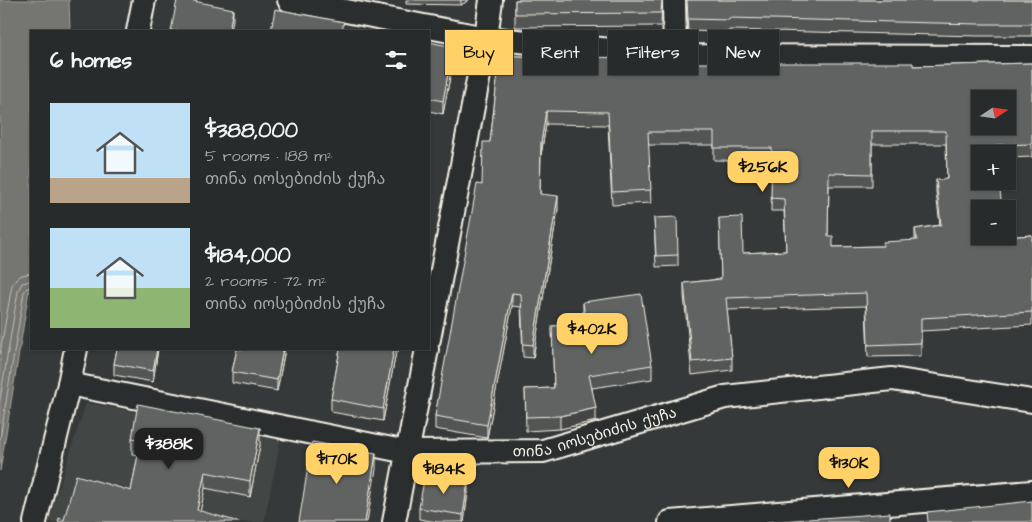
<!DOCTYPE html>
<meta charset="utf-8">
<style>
:root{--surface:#282b2b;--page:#343737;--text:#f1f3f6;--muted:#a5a7a9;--line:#444747;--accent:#ffd166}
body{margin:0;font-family:"Architects Daughter","Noto Sans Georgian",sans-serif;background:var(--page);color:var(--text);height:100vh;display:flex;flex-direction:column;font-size:19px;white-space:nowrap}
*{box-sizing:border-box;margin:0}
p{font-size:16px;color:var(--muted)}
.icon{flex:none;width:28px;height:28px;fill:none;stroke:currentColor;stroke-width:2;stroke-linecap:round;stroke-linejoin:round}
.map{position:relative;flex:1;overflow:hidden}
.details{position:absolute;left:30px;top:30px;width:400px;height:320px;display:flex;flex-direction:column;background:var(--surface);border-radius:0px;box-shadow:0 1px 4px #0004,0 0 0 1px var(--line)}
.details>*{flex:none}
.banner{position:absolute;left:445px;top:30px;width:475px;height:45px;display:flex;gap:10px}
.needle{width:32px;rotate:77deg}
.controls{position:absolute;left:971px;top:90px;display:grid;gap:10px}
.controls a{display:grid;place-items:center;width:45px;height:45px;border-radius:0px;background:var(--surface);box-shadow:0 1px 4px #0004,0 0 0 1px var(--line);font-size:25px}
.price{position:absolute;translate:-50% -42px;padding:0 11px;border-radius:10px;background:var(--accent);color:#111;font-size:16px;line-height:32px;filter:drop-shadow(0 1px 2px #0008)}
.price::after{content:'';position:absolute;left:50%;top:30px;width:15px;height:11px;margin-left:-8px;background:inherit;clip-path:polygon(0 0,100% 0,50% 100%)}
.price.on{background:#222;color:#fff}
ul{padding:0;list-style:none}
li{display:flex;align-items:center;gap:15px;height:125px;padding:0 20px}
li span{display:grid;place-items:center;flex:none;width:140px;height:100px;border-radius:0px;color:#555}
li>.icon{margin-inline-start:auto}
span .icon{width:60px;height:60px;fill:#fffc;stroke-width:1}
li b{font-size:21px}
h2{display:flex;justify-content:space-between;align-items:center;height:60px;padding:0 20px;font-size:21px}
.chip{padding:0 18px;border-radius:0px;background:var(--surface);box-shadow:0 1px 4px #0004,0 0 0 1px var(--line);font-size:18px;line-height:45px}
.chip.on{background:var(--accent);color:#111}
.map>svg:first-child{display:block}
.built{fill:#434645}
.water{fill:#757572;stroke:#a8a7a1}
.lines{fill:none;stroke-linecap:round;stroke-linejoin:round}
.shore{stroke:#c1bfb9;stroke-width:1}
.street-casing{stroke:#f4f1e8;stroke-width:26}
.street{stroke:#2a2d2e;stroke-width:22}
.wall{fill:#535554;stroke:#f4f1e8;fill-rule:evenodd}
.shaded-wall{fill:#444545;stroke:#f4f1e8}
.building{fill:#616362;stroke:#f4f1e8;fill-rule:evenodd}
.labels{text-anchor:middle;stroke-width:4;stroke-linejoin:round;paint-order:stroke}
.street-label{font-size:15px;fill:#f4f1e8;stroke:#2a2d2e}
</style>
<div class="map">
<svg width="1032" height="522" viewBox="0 0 1032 522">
<rect width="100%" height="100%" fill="#363939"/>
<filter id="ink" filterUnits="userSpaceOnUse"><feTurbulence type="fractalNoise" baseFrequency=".02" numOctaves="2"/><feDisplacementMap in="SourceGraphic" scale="10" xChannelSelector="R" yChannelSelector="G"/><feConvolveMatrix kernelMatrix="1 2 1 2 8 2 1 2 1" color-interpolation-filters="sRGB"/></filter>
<g filter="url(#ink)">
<path class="built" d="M86,403l195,35 -17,84h-216z"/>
<path class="water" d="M0,0h69l1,31h-39v247l-31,193z"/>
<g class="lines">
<g class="shore">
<path d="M0,353l12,-68 7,-9 12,-3"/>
<path d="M0,400l18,-109 4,-8 9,-2"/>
<path d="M0,439l24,-147 3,-4 4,-1"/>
</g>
<defs>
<g id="street">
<path d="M289,0l197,38 189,18 357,1"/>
<path d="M674,0l1,56"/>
<path d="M138,31l6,-31"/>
<path d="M429,339l57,-301 5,-38"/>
<path id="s1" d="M69,384l338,68 136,-1 182,-54 167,-18 140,22"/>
<path d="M35,522l34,-138 7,-35"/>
<path d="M394,522l33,-173"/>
<path d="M670,522l362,-30"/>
</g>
</defs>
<use href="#street" class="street-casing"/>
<use href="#street" class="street"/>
</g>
<g class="wall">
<path d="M406,0h63l-8,5 -55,-1z"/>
<path d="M515,0h147l-1,26 -146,1z"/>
<path d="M686,0h346v36h-54l-249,-6v2l-41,-1z"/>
<path d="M429,42l24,19 -10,53 -14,-3z"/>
<path d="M500,55l142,8 271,3 119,-3v94l-24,1v-4h-28l25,83 27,-2v90l-111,6v25l-53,1 -2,-51 -139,4 5,48v12l-40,5 -8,-79v-13l37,-4 -2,-61 24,35 43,-2 -2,-40h-13l1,-50 -58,-1v-15h-66l3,58 -39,2 -4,-80 -62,-1 -5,31 -1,39 18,15 -25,149 -10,-1 -2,-50 -9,-1 -25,132 -52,-9v-13l47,-231 8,-43zM872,144h74l1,35 -11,1v13l4,32 -25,4v11l-32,6 -50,1 -5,-11 1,-50h43z"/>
<path d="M654,218l24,37v11l-22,1z"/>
<path d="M583,302l69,63v14l-60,9 4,33 -36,8 -34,2 -1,-42 29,-1 -2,-62 32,-1 -1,-9z"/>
<path d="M117,349h41l-5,33 -39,-7v-11z"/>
<path d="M237,349h48l-8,42 -45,-8v-11z"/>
<path d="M340,349h59l-1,4 -2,-1 -13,69 -52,-9v-13z"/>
<path d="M132,438l128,7 -10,52 -45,-9 -5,23 -142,11 73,-31 7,-36 -6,-1z"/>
<path d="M468,492l-4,30h-27l-18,-3v-11z"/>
</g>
<g class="shaded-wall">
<path d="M461,0h8l-8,5z"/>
<path d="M233,9v11l-2,11h-2z"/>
<path d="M453,47v14l-10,53v-13z"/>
<path d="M546,111v13l-5,31v-12z"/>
<path d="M558,196v13l-25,149v-13z"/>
<path d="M512,293v13l-25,132v-13z"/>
<path d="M157,349h1l-5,33v-11z"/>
<path d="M283,349h2l-8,42v-11z"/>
<path d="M394,349h2v3l-13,69v-12z"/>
<path d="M596,408v13l-36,8v-13z"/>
<path d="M260,428v17l-10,52v-16z"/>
<path d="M376,453v16l-9,53h-2z"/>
<path d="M205,472v16l-7,34 -1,-12z"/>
<path d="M468,481v11l-4,30h-1v-7z"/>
</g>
<g class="building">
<path d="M177,0h12l44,9 -4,22h-58z"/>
<path d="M515,0h147l-1,13 -146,1z"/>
<path d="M687,0h345v24h-54l-249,-6v2l-41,-1z"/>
<path d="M275,9l69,13 -2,9h-71z"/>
<path d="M429,42l24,5 -10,54 -14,-3z"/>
<path d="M500,55l78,4v-2l64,1v5h271v3l119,-3v81l-36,1 1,9h-17v27h19l3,28h-22v27l25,1 27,-2v77l-111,6v25l-53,2 -2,-52 -140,5 6,60 -40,4 -8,-79 37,-4 -2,-61 23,-1 1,36 43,-2 -2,-52 -13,-1 1,-50h-58v-16h-66l3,58 -39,2 -4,-80 -62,-1 -5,32 -1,51 18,2 -25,149 -10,-1 -2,-50 -9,-1 -25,132 -52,-9 42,-232 5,1 1,-43h7zM980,99h28v27h-28zM872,131h74l1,48 -11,1 5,45 -26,4 2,11 -34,2v4l-50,1v-11h-5l1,-63 43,1z"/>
<path d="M677,217l1,38 -22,1 -2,-38z"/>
<path d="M641,294l11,71 -63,10 7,33 -36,8 -34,1 -1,-28 29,-1 -2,-62 34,-1 -3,-23z"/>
<path d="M117,349h40l-4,22 -39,-7z"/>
<path d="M237,349h46l-6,31 -45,-8z"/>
<path d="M340,349h54l-11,60 -52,-10z"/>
<path d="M138,404l122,24 -10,53 -45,-9 -8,38 42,12h-181l1,-4 5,2 12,-45 55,16 10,-51 -9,-2z"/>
<path d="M312,442l64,11 -11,69h-66z"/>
<path d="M425,474l43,7 -5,34 -44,-7z"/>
<path d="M1032,501v21h-104l-1,-10z"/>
<path d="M890,513v9h-123z"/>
</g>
</g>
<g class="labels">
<g class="street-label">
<text dy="5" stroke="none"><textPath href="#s1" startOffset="535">თინა იოსებიძის ქუჩა</textPath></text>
</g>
</g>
</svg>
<div class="controls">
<a><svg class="needle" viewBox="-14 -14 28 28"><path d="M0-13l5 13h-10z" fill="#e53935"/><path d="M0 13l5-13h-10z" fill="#a5a7a9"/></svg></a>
<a>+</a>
<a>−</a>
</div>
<b class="price" style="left:763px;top:193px">$256K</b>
<b class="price" style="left:592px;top:355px">$402K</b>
<b class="price on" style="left:169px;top:470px">$388K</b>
<b class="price" style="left:337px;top:485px">$170K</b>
<b class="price" style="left:849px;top:489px">$130K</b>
<b class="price" style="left:444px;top:495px">$184K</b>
<div class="banner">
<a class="chip on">Buy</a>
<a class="chip">Rent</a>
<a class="chip">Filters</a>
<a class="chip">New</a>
</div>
<section class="details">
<h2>6 homes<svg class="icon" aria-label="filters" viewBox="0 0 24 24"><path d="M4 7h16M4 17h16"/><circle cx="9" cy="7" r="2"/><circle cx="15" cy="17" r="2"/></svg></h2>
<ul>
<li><span style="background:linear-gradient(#bfe0f5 75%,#b9a48a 0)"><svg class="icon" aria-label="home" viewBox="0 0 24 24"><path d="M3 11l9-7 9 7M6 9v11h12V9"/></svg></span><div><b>$388,000</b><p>5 rooms · 188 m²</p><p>თინა იოსებიძის ქუჩა</p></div></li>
<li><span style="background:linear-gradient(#bfe0f5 60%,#8fb573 0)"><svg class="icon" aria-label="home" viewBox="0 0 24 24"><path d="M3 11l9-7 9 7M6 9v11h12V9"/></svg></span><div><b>$184,000</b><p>2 rooms · 72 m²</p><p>თინა იოსებიძის ქუჩა</p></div></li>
</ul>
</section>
</div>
